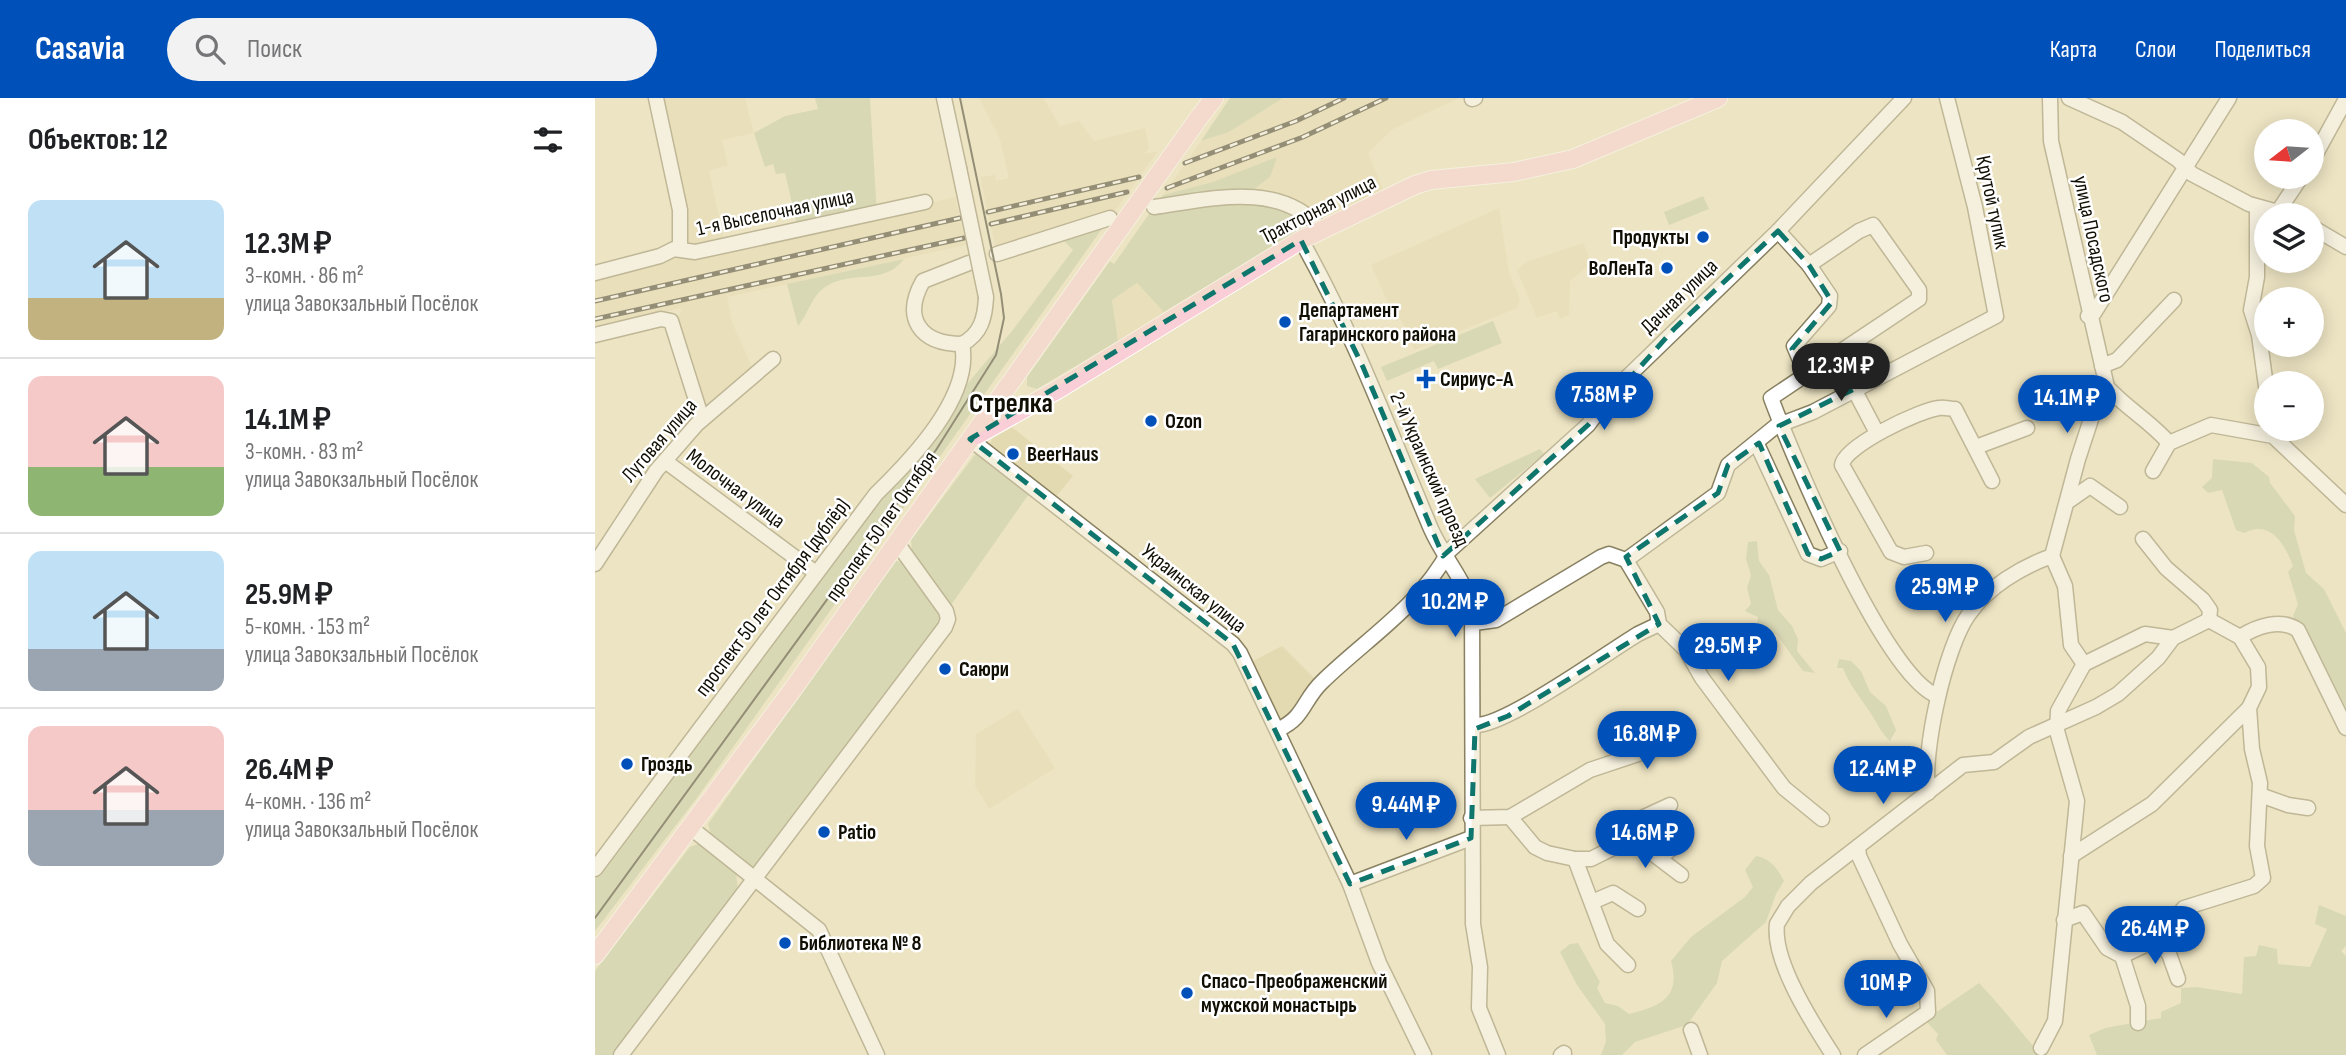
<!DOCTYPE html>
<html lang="ru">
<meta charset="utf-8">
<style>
:root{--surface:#fff;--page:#f2f2f2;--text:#202124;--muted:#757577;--line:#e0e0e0;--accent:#0050ba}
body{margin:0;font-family:"Sofia Sans Condensed",sans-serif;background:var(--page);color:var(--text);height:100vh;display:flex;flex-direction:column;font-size:26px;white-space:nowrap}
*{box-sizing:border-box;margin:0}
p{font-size:23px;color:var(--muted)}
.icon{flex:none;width:38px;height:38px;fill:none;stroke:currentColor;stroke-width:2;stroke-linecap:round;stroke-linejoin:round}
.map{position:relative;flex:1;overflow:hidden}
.side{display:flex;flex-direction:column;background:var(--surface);width:595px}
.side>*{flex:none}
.needle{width:46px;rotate:253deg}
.controls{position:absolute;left:1659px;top:21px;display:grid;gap:14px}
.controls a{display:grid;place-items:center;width:70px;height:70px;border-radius:50%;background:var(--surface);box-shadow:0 4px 18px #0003;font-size:35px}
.price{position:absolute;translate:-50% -60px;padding:0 16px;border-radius:24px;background:var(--accent);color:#fff;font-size:23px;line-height:46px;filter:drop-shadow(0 2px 4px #0008)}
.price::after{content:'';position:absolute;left:50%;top:42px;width:21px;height:16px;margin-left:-10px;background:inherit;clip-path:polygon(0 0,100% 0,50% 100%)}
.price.on{background:#222;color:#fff}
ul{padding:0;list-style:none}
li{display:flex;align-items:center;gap:21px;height:175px;padding:0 28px}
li+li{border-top:2px solid var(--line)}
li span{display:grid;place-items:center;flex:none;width:196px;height:140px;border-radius:14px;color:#555}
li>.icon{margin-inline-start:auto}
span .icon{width:84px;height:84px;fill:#fffc;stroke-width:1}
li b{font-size:30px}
h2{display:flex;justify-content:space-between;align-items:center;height:84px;padding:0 28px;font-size:30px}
header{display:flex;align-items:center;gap:42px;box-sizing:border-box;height:98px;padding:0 35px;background:var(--accent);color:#fff}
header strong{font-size:33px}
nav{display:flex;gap:38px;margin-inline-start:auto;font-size:24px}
.search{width:490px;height:63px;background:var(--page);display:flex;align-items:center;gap:18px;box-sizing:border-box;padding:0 24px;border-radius:38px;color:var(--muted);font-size:26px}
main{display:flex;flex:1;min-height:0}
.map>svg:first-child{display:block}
.built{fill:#e4dab1}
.green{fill:#becba5}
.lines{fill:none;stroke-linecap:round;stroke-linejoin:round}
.minor-casing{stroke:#888061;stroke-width:17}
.major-casing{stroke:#fff;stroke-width:20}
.minor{stroke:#fff;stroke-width:14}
.major{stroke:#faced7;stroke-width:18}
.tram{stroke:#292619;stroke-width:2}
.rail-casing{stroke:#292619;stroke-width:5}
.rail{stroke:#fff;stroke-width:2.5;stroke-dasharray:8;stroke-linecap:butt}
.minor-bridge-casing{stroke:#888061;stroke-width:17;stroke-linecap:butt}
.major-bridge-casing{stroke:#fff;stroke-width:20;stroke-linecap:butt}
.minor-bridge{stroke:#fff;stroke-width:14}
.major-bridge{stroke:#faced7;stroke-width:18}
.marked{fill:none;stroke:#0f766e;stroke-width:5;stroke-dasharray:14 9;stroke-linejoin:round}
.poi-dot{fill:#0050ba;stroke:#fff;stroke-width:2.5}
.labels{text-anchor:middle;stroke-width:5;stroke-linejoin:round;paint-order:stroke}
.street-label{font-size:21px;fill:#110e04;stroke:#fff}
.poi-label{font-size:21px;font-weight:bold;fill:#110e04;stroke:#fff;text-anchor:start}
.district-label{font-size:28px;font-weight:bold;fill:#110e04;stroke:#fff}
</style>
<header>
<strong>Casavia</strong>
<div class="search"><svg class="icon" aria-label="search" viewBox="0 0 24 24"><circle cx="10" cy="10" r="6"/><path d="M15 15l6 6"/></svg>Поиск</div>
<nav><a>Карта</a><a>Слои</a><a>Поделиться</a></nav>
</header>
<main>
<section class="side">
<h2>Объектов: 12<svg class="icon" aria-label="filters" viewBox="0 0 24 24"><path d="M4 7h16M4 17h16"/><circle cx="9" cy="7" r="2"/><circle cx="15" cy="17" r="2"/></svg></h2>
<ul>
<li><span style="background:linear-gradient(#bfe0f5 70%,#c2b280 0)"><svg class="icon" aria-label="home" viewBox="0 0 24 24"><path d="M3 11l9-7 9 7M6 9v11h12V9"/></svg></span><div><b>12.3M ₽</b><p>3-комн. · 86 m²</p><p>улица Завокзальный Посёлок</p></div></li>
<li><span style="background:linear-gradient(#f6c9c9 65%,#8fb573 0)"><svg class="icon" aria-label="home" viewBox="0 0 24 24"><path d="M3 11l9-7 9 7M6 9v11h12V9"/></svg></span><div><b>14.1M ₽</b><p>3-комн. · 83 m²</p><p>улица Завокзальный Посёлок</p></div></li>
<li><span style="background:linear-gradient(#bfe0f5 70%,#9aa5b1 0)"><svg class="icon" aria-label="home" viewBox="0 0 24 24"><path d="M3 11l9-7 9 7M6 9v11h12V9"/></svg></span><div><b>25.9M ₽</b><p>5-комн. · 153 m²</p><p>улица Завокзальный Посёлок</p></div></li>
<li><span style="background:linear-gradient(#f6c9c9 60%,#9aa5b1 0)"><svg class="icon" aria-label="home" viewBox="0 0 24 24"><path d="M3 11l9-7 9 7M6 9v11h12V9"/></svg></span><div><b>26.4M ₽</b><p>4-комн. · 136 m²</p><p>улица Завокзальный Посёлок</p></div></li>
</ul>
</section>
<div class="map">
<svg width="1751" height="957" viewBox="0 0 1751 957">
<rect width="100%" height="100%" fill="#ede4c3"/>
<g class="built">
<path d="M66,0h84l9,35 -32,7 6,25 -19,6 17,78 229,-52 11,48 -239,52 5,25 20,45 -48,41 -27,-84 5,-16 -87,20v-51l91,-25z"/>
<path d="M384,0h64l17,28 19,-5 15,20 51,-13 4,20 -5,6 14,-3 -54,75 -106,32 -18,-81 15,-2 1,6 13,-3 -9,-39z"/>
<path d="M688,0h176l-66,31 -25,24 15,36 -53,27 -12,-2 -22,-15 -17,-6 -26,-3 17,-13 -57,5 -50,13 38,-54 28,-9z"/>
<path d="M904,110l10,65 11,26 -3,9 -103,42 -13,-31 -5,2 -25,-56z"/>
<path d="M988,145l9,20 -22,18 -1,34 -9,4 -4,-8 -19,7 -20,-48 9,-8z"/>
<path d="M542,185l27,29 -46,29 -6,-41z"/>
<path d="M417,329l61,49 -18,22 -62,-49 -3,-5 3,-6z"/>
<path d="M687,548l35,35 -19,31 -17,8 -30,-58z"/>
<path d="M423,611l37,59 -66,41 -14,-24 1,-51z"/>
</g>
<g class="green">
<path d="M220,0h55l7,118 -78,17 -14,-60 -9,1 -3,-10 -8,3 -11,-34 31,-17 33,-7z"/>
<path d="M635,0h53l-54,34 -28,9z"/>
<path d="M682,59l-7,20 -17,13 -95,12 5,-7 50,-13z"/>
<path d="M1108,98l6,13 -40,16 -5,-13z"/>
<path d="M636,105l44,3 24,11 1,13 -136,82 -27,-29 -25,17 6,41 -81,48 -10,-3v-9l83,-116 4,3 35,-50z"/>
<path d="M509,128l-405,569 -104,136v-53l367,-488 50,-59 61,-81 -13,-13z"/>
<path d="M309,161c-20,27 -52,11 -77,27 -15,8 -18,27 -29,40l-11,-42z"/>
<path d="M898,223l9,22 -64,26 -4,-8 -47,20 -6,-14z"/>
<path d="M945,351l4,5 -54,44 -15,-19z"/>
<path d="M382,354l54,39 -80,114 -39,-54 -1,-11z"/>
<path d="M1618,361l39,4 17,14 1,6 25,33 -1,14 12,43 18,16 22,44v85l-53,-102 5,-12 -10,-32 5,-6c-8,-21 -22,-47 -49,-33l-8,-3 -14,-40 -14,3 -6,-6 10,-9z"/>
<path d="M1162,443l2,20 10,14 9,35 14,16 6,13 -1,12 18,22 -12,-2 -26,-36 -20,-10 1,-8 -13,-6 6,-7 -4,-16 4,-13 -5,-16 2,-17z"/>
<path d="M301,463l6,1 39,55v6l-185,245 -5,1 -39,-31 -4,-14z"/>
<path d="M1244,561l12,2 10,10 9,21 16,14 10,24 -6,11c-13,-13 -13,-20 -23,-33 -9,-14 -18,-24 -24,-40h-6z"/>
<path d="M103,746l8,3 30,25 2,18 -123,165h-20v-84l95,-124z"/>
<path d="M1161,758c15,3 21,12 28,25l-8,13 -10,28 -44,39 -5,22 -30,42 -52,17 -13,13h-21l5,-14 -1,-17 -28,-39 -17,-33 10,-8 8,-1 22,39 -3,6 8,15 13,3 11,8c32,-8 52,-17 42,-53l20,-24 54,-40 8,-10 -8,-17z"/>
<path d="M1724,807l27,11v30l-5,5 5,5v99h-249l-8,-20 16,-7 56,-10v-6l20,-9v-15l15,-1 46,7 2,-37 12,-1 3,-11 18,4 1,15 32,3 17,-38 -12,-5z"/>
<path d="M1384,885c23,24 41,48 62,72h-94l-11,-15 2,-6 -13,-14z"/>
</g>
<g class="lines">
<defs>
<g id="minor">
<path d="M61,0l24,112v38"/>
<path d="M349,0l15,70"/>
<path d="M1455,0l1,43 56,246"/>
<path d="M1474,0l53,24 56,38 14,14 57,30 40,11"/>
<path d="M877,1l3,-1"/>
<path d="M1717,63l34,-62"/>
<path d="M559,109c56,-8 127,-27 168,23"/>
<path d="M1662,110v69l-6,33 8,25 7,51"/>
<path d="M1684,112l22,-33"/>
<path d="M1717,129l34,20"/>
<path d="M1183,133l31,34 21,31 -1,10 -35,40 11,26"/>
<path d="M706,142c52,92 89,192 130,289 12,27 31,48 41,75l1,320 7,43 -1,41 19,47"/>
<path d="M402,156l113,-36"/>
<path d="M374,165l-46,18c-21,37 -3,63 39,63 19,-10 23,-26 24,-47"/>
<path d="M1214,167l50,-34 14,-6 46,65v9l-148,99c21,56 114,281 167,298"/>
<path d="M0,175l65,-17 14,-7 21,3 230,-50"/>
<path d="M1493,218l6,-3 135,-215"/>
<path d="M0,237l66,-16 10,2 31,98"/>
<path d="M1241,257l41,78"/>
<path d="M1507,268l15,-6 57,-60"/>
<path d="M1512,289c19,21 43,34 62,56"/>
<path d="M375,341l263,205 7,9 110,231 29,79 45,92"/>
<path d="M1162,346l51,110 13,5 19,-8"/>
<path d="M1381,349l51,-19"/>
<path d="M70,363l151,112"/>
<path d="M1558,373l16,-28 42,-18 62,11 73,69"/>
<path d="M1475,402l20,-14 30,21"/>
<path d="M1331,455l-22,4 -13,-5 -49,-87c2,-19 78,-55 97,-57 5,-1 11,1 16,1l37,72"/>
<path d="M1457,458l13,30 6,59 13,19"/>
<path d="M1031,462l92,-67 10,-28 48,-39 37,-14 183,-96 -21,-109 -28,-109"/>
<path d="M1031,462l31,52 2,12 27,26 16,28 82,110 38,31"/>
<path d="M0,466l61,-93 41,-47 76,-65"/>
<path d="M879,525l22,-3 105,-63 8,-3 17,6"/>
<path d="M1645,539c17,-11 41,-19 58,-7l48,98"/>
<path d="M879,627c29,3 134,-73 164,-91l21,-10"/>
<path d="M684,631c26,-12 24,-29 43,-47 44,-43 97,-75 127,-131l139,-126 27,-36 163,-158 126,-133"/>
<path d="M1333,695c-6,-40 17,-146 41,-179 19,-27 52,-47 83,-58l26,-97 18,-55 11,-17"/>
<path d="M1665,697l28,10 20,3"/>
<path d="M915,719l25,30 12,6 28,6 32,85 21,21"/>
<path d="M876,720l39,-1 80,-47 75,-25"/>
<path d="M96,730l128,102 58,125"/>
<path d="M1036,739l50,38"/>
<path d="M1263,749l1,9 41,88 27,47 1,21 -63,43"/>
<path d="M1476,758l81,-52 97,-96"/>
<path d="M1066,759l11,-9"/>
<path d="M980,761h16l36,-18 4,-4 -3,-11 3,-3 39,-18"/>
<path d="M0,771l281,-375c35,-34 97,-98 86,-150"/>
<path d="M755,786l121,-46"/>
<path d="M997,804l21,-9 25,16"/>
<path d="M1469,822l19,-7 24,35 15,8 16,50v17"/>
<path d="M1563,841l11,15 9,25"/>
<path d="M1527,858l36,-17 26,-31 70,-22 9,-8 -6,-32 3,-63 -8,-34 -3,-41 10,-21 -1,-20 -18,-30 -31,-17 1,-10 -7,-10 -37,-32 -23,-29"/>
<path d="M1096,932l9,25"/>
<path d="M1446,950l14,-27 22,-220 -20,-70 1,-20 26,-47 61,-30 28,4"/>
<path d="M26,957l324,-428 3,-8 -2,-8 -49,-68"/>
<path d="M966,957l3,-2"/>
<path d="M1238,957c-20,-31 -61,-94 -56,-131l11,-18 23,-23 152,-118 31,-3 35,-25 67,-30 22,-13 40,-36 15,-20 36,-18"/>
</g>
<g id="major">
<path d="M603,21l16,-21"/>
<path d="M382,337l80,-45 244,-150 114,-55 16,-5 83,-8 59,-13 145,-61"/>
<path d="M0,857l198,-266 308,-434"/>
</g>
</defs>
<use href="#minor" class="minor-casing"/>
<use href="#major" class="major-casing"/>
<use href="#minor" class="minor"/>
<use href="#major" class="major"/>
<path class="tram" d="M0,820l341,-468 60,-95 8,-37 -3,-24 -41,-196"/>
<defs>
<g id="rail">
<path d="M590,65l111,-42 48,-23"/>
<path d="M572,90l136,-51 83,-39"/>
<path d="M393,114l151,-35"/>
<path d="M396,126l136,-32"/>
<path d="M0,203l365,-83"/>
<path d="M0,221l369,-81"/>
</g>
</defs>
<use href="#rail" class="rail-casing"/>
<use href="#rail" class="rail"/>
<defs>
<path id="minor-bridge" d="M364,70l27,129"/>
<path id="major-bridge" d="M506,157l97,-136"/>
</defs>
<use href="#minor-bridge" class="minor-bridge-casing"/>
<use href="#major-bridge" class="major-bridge-casing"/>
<use href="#minor-bridge" class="minor-bridge"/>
<use href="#major-bridge" class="major-bridge"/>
</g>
<path d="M0 0H1751V957H0ZM1183,133l31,34 23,37 -40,47 13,23 31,-17 18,34 -75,37 61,125 -19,8 -13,-5 -49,-111 -31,22 -10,28 -92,64 33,67 -151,92 -33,13 -4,109 -121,46 -117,-240 -263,-205 331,-199 62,127 80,189 145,-131 86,-96z" fill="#ede4c3" fill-opacity=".55" fill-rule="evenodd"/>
<path class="marked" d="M1183,133l31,34 23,37 -40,47 13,23 31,-17 18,34 -75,37 61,125 -19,8 -13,-5 -49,-111 -31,22 -10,28 -92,64 33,67 -151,92 -33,13 -4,109 -121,46 -117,-240 -263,-205 331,-199 62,127 80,189 145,-131 86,-96z"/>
<g class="poi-dot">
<circle cx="1108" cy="139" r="7"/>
<circle cx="1072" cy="170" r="7"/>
<circle cx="690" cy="224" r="7"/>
<path d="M827.5 270.5h7v7h7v7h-7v7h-7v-7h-7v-7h7z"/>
<circle cx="556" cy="323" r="7"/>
<circle cx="418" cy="356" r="7"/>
<circle cx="350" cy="571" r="7"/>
<circle cx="32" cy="666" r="7"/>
<circle cx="229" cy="734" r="7"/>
<circle cx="190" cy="845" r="7"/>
<circle cx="592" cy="895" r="7"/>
</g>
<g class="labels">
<g class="street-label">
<text transform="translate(1398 104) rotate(78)" y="7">Крутой тупик</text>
<text transform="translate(723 111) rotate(-27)" y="7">Тракторная улица</text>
<text transform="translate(180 114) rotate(-12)" y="7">1-я Выселочная улица</text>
<text transform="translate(1499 141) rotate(78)" y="7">улица Посадского</text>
<text transform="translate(1084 198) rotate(-44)" y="7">Дачная улица</text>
<text transform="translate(64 342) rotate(-49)" y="7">Луговая улица</text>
<text transform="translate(835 371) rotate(66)" y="7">2-й Украинский проезд</text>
<text transform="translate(141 390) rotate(37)" y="7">Молочная улица</text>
<text transform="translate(286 428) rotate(-55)" y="7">проспект 50 лет Октября</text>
<text transform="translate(599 490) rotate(39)" y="7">Украинская улица</text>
<text transform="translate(177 499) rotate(-53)" y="7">проспект 50 лет Октября (дублёр)</text>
</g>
<g class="poi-label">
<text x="1094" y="146" text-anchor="end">Продукты</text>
<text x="1058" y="177" text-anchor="end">ВоЛенТа</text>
<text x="704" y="219">Департамент<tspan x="704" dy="24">Гагаринского района</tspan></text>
<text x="845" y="288">Сириус-А</text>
<text x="570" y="330">Ozon</text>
<text x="432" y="363">BeerHaus</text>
<text x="364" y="578">Саюри</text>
<text x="46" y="673">Гроздь</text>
<text x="243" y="741">Patio</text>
<text x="204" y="852">Библиотека № 8</text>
<text x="606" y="890">Спасо-Преображенский<tspan x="606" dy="24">мужской монастырь</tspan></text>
</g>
<g class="district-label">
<text x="416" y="314">Стрелка</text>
</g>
</g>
</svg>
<div class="controls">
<a><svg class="needle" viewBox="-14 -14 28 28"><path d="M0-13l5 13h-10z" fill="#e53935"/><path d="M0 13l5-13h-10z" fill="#757577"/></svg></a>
<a><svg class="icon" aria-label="layers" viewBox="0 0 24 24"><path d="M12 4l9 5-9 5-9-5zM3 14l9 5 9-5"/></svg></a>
<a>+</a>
<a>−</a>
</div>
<b class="price on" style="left:1246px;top:305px">12.3M ₽</b>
<b class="price" style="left:1009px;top:334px">7.58M ₽</b>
<b class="price" style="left:1472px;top:337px">14.1M ₽</b>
<b class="price" style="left:1350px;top:526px">25.9M ₽</b>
<b class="price" style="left:860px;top:541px">10.2M ₽</b>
<b class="price" style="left:1133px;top:585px">29.5M ₽</b>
<b class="price" style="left:1052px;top:673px">16.8M ₽</b>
<b class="price" style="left:1288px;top:708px">12.4M ₽</b>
<b class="price" style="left:811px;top:744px">9.44M ₽</b>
<b class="price" style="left:1050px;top:772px">14.6M ₽</b>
<b class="price" style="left:1560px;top:868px">26.4M ₽</b>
<b class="price" style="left:1291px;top:922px">10M ₽</b>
</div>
</main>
